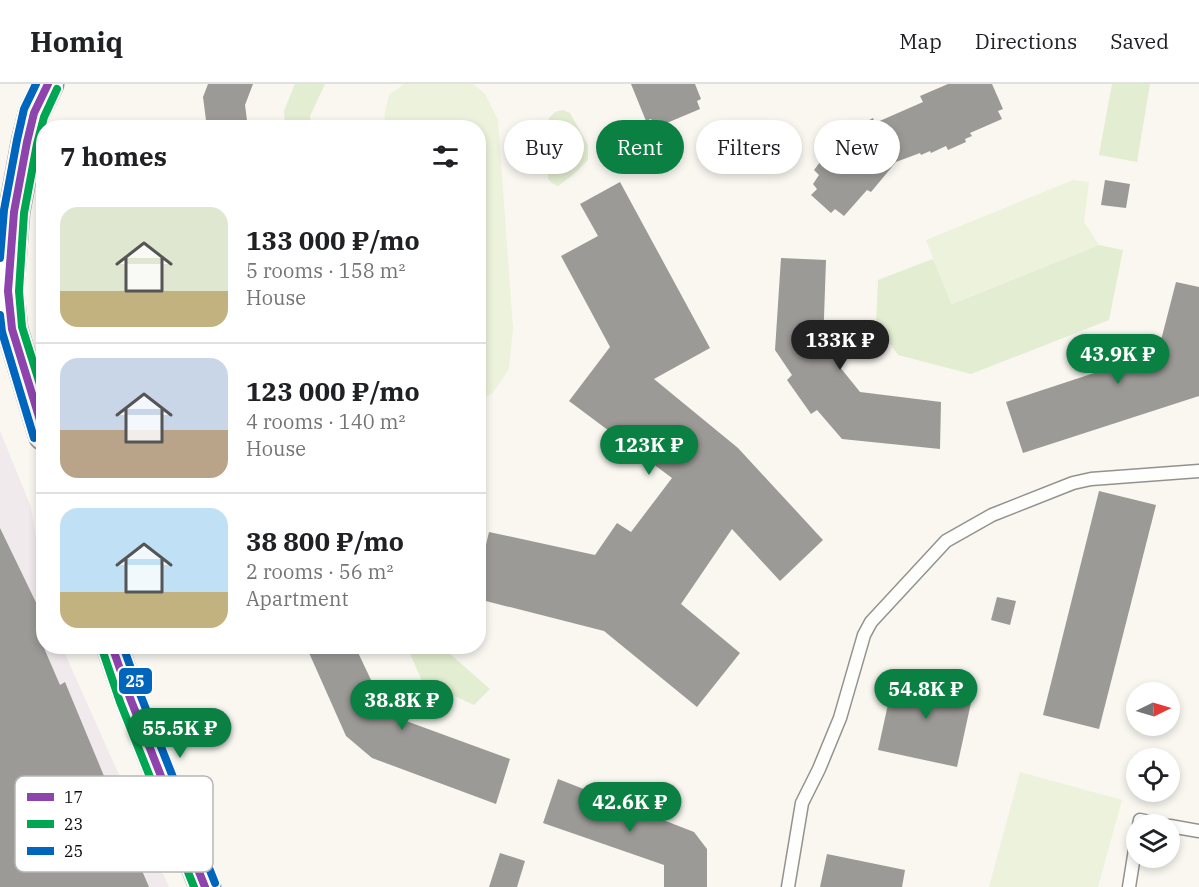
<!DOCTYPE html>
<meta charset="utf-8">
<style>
:root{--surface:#fff;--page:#f2f2f2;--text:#202124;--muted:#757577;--line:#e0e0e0;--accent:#0b8043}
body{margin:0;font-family:"IBM Plex Serif",serif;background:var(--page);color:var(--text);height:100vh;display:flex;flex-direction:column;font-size:22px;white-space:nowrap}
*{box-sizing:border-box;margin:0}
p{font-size:20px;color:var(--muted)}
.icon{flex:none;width:33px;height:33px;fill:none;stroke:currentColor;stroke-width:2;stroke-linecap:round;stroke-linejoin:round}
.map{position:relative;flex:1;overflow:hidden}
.drawer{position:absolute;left:36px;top:36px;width:450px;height:534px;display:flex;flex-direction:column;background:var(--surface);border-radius:24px;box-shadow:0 3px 9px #0003}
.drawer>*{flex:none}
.banner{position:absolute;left:504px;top:36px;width:570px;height:54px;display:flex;gap:12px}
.needle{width:39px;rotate:85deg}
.fabs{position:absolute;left:1126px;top:598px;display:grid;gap:12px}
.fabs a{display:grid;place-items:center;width:54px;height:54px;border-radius:50%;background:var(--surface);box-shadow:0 3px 9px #0003;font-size:30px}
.price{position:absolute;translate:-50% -51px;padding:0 14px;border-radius:21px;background:var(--accent);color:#fff;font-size:20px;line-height:39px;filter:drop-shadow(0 2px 3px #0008)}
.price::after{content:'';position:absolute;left:50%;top:36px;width:18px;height:14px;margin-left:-9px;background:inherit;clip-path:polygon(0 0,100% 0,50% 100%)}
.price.current{background:#222;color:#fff}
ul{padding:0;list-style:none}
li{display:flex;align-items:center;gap:18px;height:150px;padding:0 24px}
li+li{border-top:2px solid var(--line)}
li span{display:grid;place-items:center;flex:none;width:168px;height:120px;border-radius:18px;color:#555}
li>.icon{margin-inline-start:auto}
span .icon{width:72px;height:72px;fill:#fffc;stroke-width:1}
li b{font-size:26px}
h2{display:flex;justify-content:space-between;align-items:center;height:72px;padding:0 24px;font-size:26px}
.pill{padding:0 21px;border-radius:27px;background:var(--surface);box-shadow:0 3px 9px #0003;font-size:21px;line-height:54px}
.pill.current{background:var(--accent);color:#fff}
header{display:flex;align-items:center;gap:36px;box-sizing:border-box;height:84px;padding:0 30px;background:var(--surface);border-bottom:2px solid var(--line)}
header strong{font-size:28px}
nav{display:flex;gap:33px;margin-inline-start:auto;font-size:21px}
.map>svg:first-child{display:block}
.industrial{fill:#f0eaed}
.green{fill:#e2edd1}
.pitch{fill:#ecf2db}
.building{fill:#9c9a96}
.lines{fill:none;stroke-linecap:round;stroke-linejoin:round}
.service-casing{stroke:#93928f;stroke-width:15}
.tertiary-casing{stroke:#93928f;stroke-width:33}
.service{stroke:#fefefd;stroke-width:12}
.tertiary{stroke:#fefefd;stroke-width:30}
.bus-1-casing{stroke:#fff;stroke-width:12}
.bus-2-casing{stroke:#fff;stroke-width:12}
.bus-3-casing{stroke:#fff;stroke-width:12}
.bus-1{stroke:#8e44ad;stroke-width:8}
.bus-2{stroke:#00a651;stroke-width:8}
.bus-3{stroke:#0065bd;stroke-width:8}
.key{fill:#fff;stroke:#b6b6b6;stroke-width:1.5}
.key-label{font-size:16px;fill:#0c0c0c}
.line-badge{stroke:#fff;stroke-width:2}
.badge-label{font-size:16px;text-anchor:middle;font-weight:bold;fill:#fff}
</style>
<header>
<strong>Homiq</strong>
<nav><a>Map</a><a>Directions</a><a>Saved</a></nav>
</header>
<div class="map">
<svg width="1199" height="803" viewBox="0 0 1199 803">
<rect width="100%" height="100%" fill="#f9f7f0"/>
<path class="industrial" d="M0,347l31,76 12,74 1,65 18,1 107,240h-169z"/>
<g class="green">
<path d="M295,0h30l-15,32 1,11h-26l-1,-16z"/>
<path d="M1112,0h38l-13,78 -38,-7z"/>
<path d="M563,26l7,3 18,32v15l-14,14 -16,12 -6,-3 -4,-4 1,-61 6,-6z"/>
<path d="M1099,161l24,5 -14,70 -138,54 -73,-19 -22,-31 2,-44 55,-21 19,45z"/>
<path d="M412,563h30l48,42 -16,16 -52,-24 -14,-32z"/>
</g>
<g class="pitch">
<path d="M404,0h69l12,10 13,26 15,208 -4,41 -17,25 -13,4 -1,-270 -94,-1 1,-15 4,-17z"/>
<path d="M1073,96l16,2 -5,40 15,23 -148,59 -25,-64z"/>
<path d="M1020,688l102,28 -24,87h-109z"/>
</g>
<g class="building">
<path d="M208,0h45l-8,21 3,23h-41l-4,-31z"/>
<path d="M631,0h64l6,15 -4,2 3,8 -45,19 -4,-9 -5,2z"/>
<path d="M948,0h44l11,25 -5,2 4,8 -32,14 2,3 -7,3 1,3 -18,8 -2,-4 -15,7 -1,-2 -9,4 -1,-2 -24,9 -25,30 -4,-2 -23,26 -9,-7 -4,4 -20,-18 6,-6 -4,-5 6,-9 -5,-5 9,-12 -6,-5 22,-25 4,4 12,-12 5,5 13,-7 2,5 48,-21 -3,-6z"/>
<path d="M1105,96l25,4 -4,24 -25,-3z"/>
<path d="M620,98l90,166 -56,31 84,69 85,92 -43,41 -48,-52 -51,75 59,49 -43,54 -93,-76 -126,-32v-21l11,-46 106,23 22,-32 14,9 41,-54 -103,-77 41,-54 -49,-91 37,-20 -18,-32z"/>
<path d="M781,174l45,2 -3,86 37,46 81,10 -1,47 -98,-10 -25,-29 -6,4 -24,-34 5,-5 -17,-25z"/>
<path d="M1176,198l23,5v109l-176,57 -17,-51 152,-50z"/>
<path d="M1099,407l57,14 -57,224 -56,-14z"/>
<path d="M0,444l44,91v29l16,37 5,-3 39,94 -2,1 47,110h-149z"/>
<path d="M997,513l19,4 -6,24 -19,-5z"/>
<path d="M306,562h49l32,68 123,45 -14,45 -124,-46 -26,-22z"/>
<path d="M895,588l79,17 -17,78 -79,-17z"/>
<path d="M558,695l136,53 13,17v38h-43v-22l-121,-42z"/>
<path d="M500,769l25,8 -8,26h-28z"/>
<path d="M827,770l78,16 -3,17h-82z"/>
</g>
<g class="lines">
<defs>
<g id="service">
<path d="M1139,741l1,-5 25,5"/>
<path d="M1170,742l29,5"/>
<path d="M788,803l14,-84 17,-34 21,-51 24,-83 7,-13 75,-81 46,-26 81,-32 18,-4 108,-8"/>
<path d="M1129,803l8,-50"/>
</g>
<g id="tertiary">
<path d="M44,351l-32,-106 -4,-38 6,-79 13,-70 7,-29 14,-29"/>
<path d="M112,562l18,52 75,189"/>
</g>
</defs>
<use href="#service" class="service-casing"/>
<use href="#tertiary" class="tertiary-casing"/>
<use href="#service" class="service"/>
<use href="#tertiary" class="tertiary"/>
<defs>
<g id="bus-1">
<path d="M44,349l-32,-104 -4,-38 6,-79 13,-70 7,-29 14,-29"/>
<path d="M112,562l18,52 75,189"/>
</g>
<g id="bus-2">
<path d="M44,313l-22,-70 -3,-36 5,-78 13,-69 7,-27 13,-28"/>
<path d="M102,565l18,53 74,185"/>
</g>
<g id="bus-3">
<path d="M0,174l4,-48 13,-70 7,-31 12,-25"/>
<path d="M0,231l2,17 32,106"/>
<path d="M123,562l17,48 75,189"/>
</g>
</defs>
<use href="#bus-1" class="bus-1-casing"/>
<use href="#bus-2" class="bus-2-casing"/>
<use href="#bus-3" class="bus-3-casing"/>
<use href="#bus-1" class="bus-1"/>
<use href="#bus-2" class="bus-2"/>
<use href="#bus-3" class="bus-3"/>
</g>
<rect x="15" y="692" width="198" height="96" rx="9" class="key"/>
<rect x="27" y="709" width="27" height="8" fill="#8e44ad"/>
<rect x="27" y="736" width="27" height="8" fill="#00a651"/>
<rect x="27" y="763" width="27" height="8" fill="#0065bd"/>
<g class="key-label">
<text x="64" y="719">17</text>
<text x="64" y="746">23</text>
<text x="64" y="773">25</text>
</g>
<rect class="line-badge" x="118" y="583" width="35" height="28" rx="6" fill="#0065bd"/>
<g class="badge-label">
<text x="135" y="603">25</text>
</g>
</svg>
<div class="fabs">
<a><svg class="needle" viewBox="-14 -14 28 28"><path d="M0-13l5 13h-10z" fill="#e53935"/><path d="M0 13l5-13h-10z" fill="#757577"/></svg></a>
<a><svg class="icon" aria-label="locate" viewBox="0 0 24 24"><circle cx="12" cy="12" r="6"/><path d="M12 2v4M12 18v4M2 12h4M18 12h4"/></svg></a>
<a><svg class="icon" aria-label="layers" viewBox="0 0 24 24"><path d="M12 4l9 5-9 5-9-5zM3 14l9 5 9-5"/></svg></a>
</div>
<b class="price current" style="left:840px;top:287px">133K ₽</b>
<b class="price" style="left:1118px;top:301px">43.9K ₽</b>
<b class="price" style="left:649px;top:392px">123K ₽</b>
<b class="price" style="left:926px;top:636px">54.8K ₽</b>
<b class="price" style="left:402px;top:647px">38.8K ₽</b>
<b class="price" style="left:180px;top:675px">55.5K ₽</b>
<b class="price" style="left:630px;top:749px">42.6K ₽</b>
<div class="banner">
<a class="pill">Buy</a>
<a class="pill current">Rent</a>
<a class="pill">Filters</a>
<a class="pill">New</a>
</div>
<section class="drawer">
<h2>7 homes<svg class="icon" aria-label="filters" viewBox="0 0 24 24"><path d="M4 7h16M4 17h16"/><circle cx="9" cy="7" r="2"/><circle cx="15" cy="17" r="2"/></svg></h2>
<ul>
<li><span style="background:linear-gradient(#dfe7d0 70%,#c2b280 0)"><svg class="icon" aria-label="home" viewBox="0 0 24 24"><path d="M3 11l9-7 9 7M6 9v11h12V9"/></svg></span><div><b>133 000 ₽/mo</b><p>5 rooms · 158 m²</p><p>House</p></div></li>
<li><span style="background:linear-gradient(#c9d6e8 60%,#b9a48a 0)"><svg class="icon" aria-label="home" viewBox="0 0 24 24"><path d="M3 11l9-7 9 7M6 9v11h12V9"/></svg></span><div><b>123 000 ₽/mo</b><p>4 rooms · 140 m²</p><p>House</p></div></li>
<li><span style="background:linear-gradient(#bfe0f5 70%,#c2b280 0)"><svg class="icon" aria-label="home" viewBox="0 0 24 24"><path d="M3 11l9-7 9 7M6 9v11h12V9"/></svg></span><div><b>38 800 ₽/mo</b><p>2 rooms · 56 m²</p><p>Apartment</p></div></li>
</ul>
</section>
</div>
